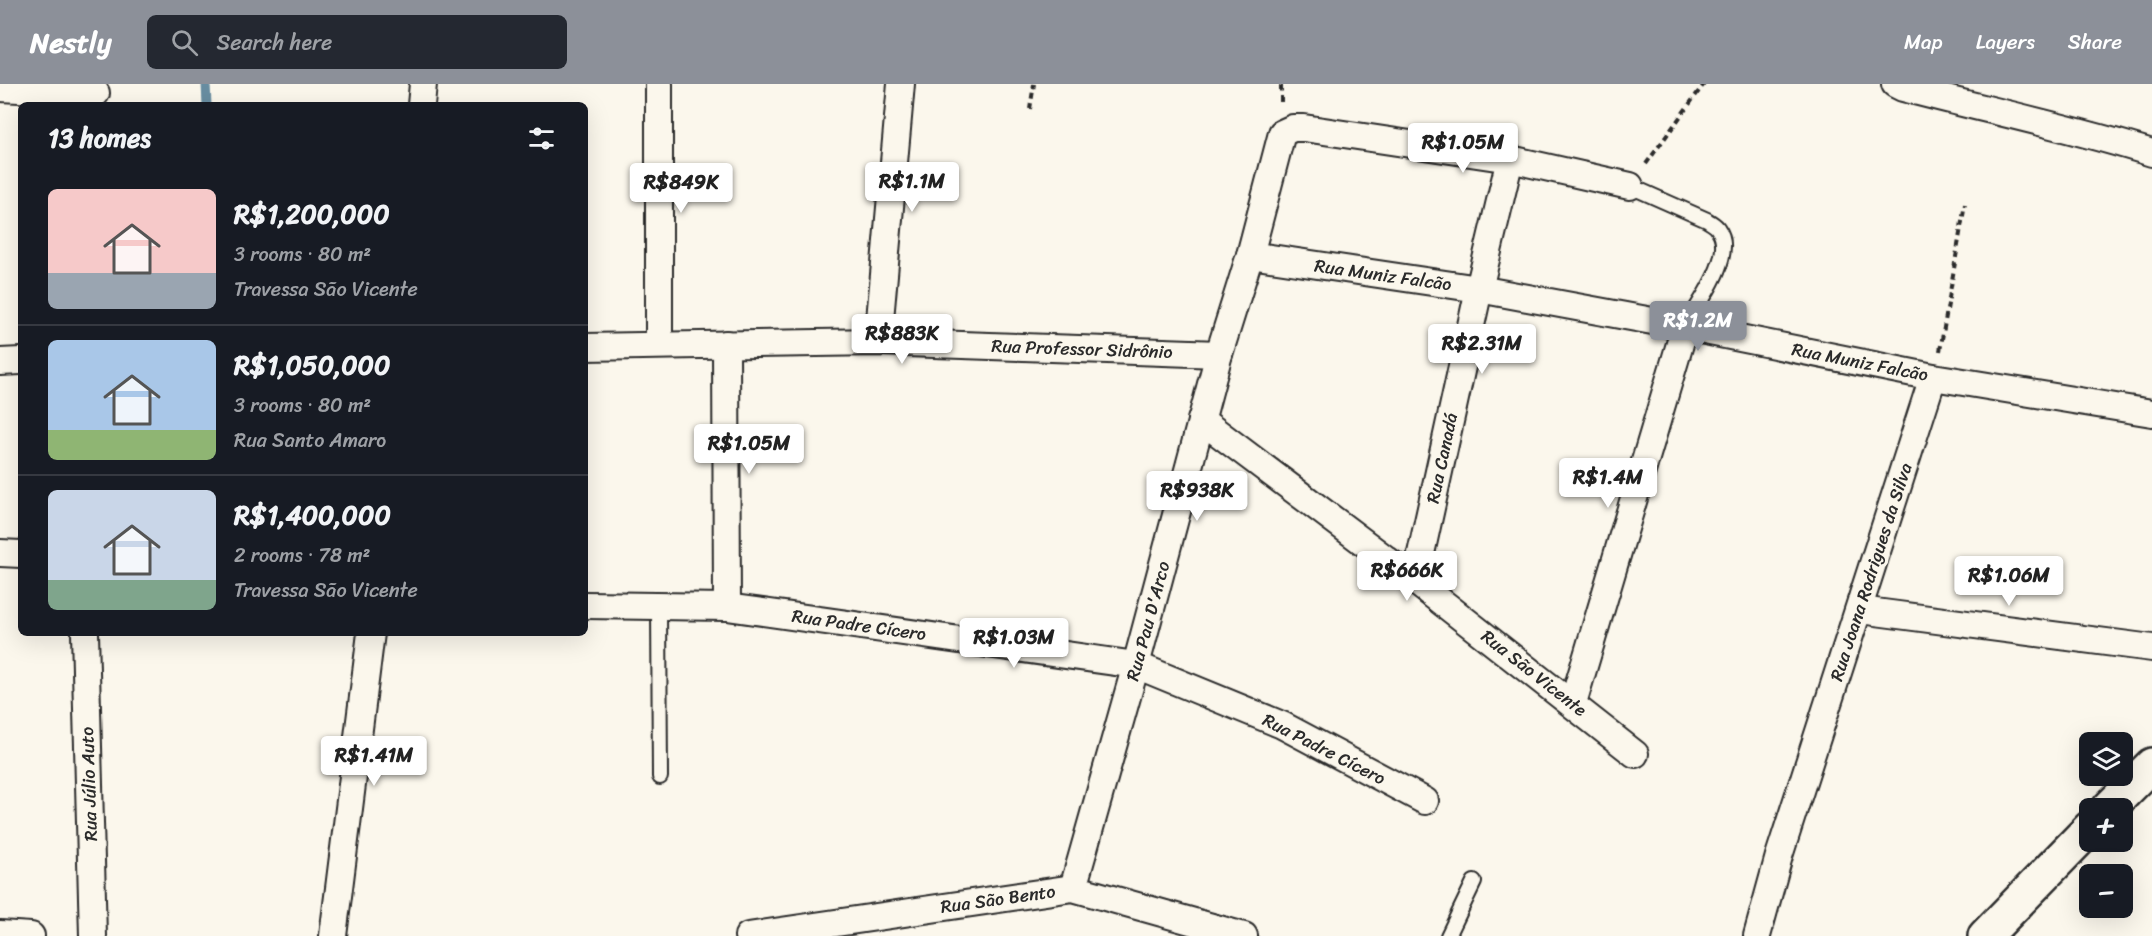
<!DOCTYPE html>
<meta charset="utf-8">
<style>
:root{--surface:#171b24;--page:#242831;--text:#f1f3f6;--muted:#9ea1a6;--line:#363941;--accent:#8c9099}
body{margin:0;font-family:Sriracha,sans-serif;background:var(--page);color:var(--text);height:100vh;display:flex;flex-direction:column;font-size:22px;white-space:nowrap}
*{box-sizing:border-box;margin:0}
p{font-size:20px;color:var(--muted)}
.icon{flex:none;width:33px;height:33px;fill:none;stroke:currentColor;stroke-width:2;stroke-linecap:round;stroke-linejoin:round}
.map{position:relative;flex:1;overflow:hidden}
.details{position:absolute;left:18px;top:18px;width:570px;height:534px;display:flex;flex-direction:column;background:var(--surface);border-radius:9px;box-shadow:0 6px 24px #0002}
.details>*{flex:none}
.controls{position:absolute;left:2079px;top:648px;display:grid;gap:12px}
.controls a{display:grid;place-items:center;width:54px;height:54px;border-radius:9px;background:var(--surface);box-shadow:0 6px 24px #0002;font-size:30px}
.price{position:absolute;translate:-50% -51px;padding:0 14px;border-radius:6px;background:#fff;color:#222;font-size:20px;line-height:39px;filter:drop-shadow(0 2px 3px #0008)}
.price::after{content:'';position:absolute;left:50%;top:36px;width:18px;height:14px;margin-left:-9px;background:inherit;clip-path:polygon(0 0,100% 0,50% 100%)}
.price.active{background:var(--accent);color:#fff}
ul{padding:0;list-style:none}
li{display:flex;align-items:center;gap:18px;height:150px;padding:0 30px}
li+li{border-top:2px solid var(--line)}
li span{display:grid;place-items:center;flex:none;width:168px;height:120px;border-radius:9px;color:#555}
li>.icon{margin-inline-start:auto}
span .icon{width:72px;height:72px;fill:#fffc;stroke-width:1}
li b{font-size:26px}
h2{display:flex;justify-content:space-between;align-items:center;height:72px;padding:0 30px;font-size:26px}
header{display:flex;align-items:center;gap:36px;box-sizing:border-box;height:84px;padding:0 30px;background:var(--accent);color:#fff}
header strong{font-size:28px}
nav{display:flex;gap:33px;margin-inline-start:auto;font-size:21px}
.search{width:420px;height:54px;background:var(--page);display:flex;align-items:center;gap:15px;box-sizing:border-box;padding:0 21px;border-radius:9px;color:var(--muted);font-size:22px}
.map>svg:first-child{display:block}
.lines{fill:none;stroke-linecap:round;stroke-linejoin:round}
.stream{stroke:#688da1;stroke-width:9}
.lane-casing{stroke:#2b2b2b;stroke-width:18}
.street-casing{stroke:#2b2b2b;stroke-width:30}
.secondary-casing{stroke:#2b2b2b;stroke-width:38}
.path{stroke:#2b2b2b;stroke-width:4;stroke-dasharray:6 4.5;stroke-linecap:butt}
.lane{stroke:#fbf7ec;stroke-width:14}
.street{stroke:#fbf7ec;stroke-width:26}
.secondary{stroke:#fbf7ec;stroke-width:33}
.labels{text-anchor:middle;stroke-width:6;stroke-linejoin:round;paint-order:stroke}
.street-label{font-size:18px;fill:#2b2b2b;stroke:#fbf7ec}
</style>
<header>
<strong>Nestly</strong>
<div class="search"><svg class="icon" aria-label="search" viewBox="0 0 24 24"><circle cx="10" cy="10" r="6"/><path d="M15 15l6 6"/></svg>Search here</div>
<nav><a>Map</a><a>Layers</a><a>Share</a></nav>
</header>
<div class="map">
<svg width="2152" height="852" viewBox="0 0 2152 852">
<rect width="100%" height="100%" fill="#fbf7ec"/>
<filter id="ink" filterUnits="userSpaceOnUse"><feTurbulence type="fractalNoise" baseFrequency=".0167" numOctaves="2"/><feDisplacementMap in="SourceGraphic" scale="12" xChannelSelector="R" yChannelSelector="G"/><feConvolveMatrix kernelMatrix="1 2 1 2 8 2 1 2 1" color-interpolation-filters="sRGB"/></filter>
<g filter="url(#ink)">
<g class="lines">
<path class="stream" d="M206,0l1,21"/>
<defs>
<g id="lane">
<path d="M1630,102l77,34c4,3 9,5 11,9 19,25 -20,75 -33,98"/>
<path d="M659,521l1,172"/>
<path d="M1448,852l26,-54"/>
</g>
<g id="street">
<path d="M659,0v260"/>
<path d="M1895,0l8,4c83,22 167,39 249,65"/>
<path d="M0,4l96,5"/>
<path d="M421,21l2,-21"/>
<path d="M1250,171l229,34 206,38 248,50 219,36"/>
<path d="M878,258l23,-258"/>
<path d="M726,260l1,263"/>
<path d="M585,263l293,-5 341,12"/>
<path d="M0,278l21,-1"/>
<path d="M1201,336l214,161 220,173"/>
<path d="M0,469l21,1"/>
<path d="M1415,497l64,-292 31,-130"/>
<path d="M585,521l142,2 409,58 146,60 143,76"/>
<path d="M1860,526l292,38"/>
<path d="M85,549l8,303"/>
<path d="M1573,619l112,-376"/>
<path d="M1073,804l63,-223 83,-311 31,-99 32,-122 11,-5h11l206,31 120,27"/>
<path d="M0,850l31,2"/>
<path d="M333,852l38,-303"/>
<path d="M748,852l325,-48 171,48"/>
<path d="M1757,852l22,-80 154,-479"/>
</g>
<g id="secondary">
<path d="M2109,724l43,-43"/>
<path d="M1985,852l105,-108"/>
</g>
</defs>
<use href="#lane" class="lane-casing"/>
<use href="#street" class="street-casing"/>
<use href="#secondary" class="secondary-casing"/>
<g class="path">
<path d="M1281,18v-18"/>
<path d="M1030,25l4,-25"/>
<path d="M1646,80l58,-80"/>
<path d="M1940,267l25,-147"/>
</g>
<use href="#lane" class="lane"/>
<use href="#street" class="street"/>
<use href="#secondary" class="secondary"/>
</g>
</g>
<g class="labels">
<g class="street-label">
<text transform="translate(1383 191) rotate(8)" y="6">Rua Muniz Falcão</text>
<text transform="translate(1082 265) rotate(2)" y="6">Rua Professor Sidrônio</text>
<text transform="translate(1860 278) rotate(11)" y="6">Rua Muniz Falcão</text>
<text transform="translate(1442 374) rotate(-78)" y="6">Rua Canadá</text>
<text transform="translate(1871 488) rotate(-72)" y="6">Rua Joana Rodrigues da Silva</text>
<text transform="translate(1148 537) rotate(-75)" y="6">Rua Pau D'Arco</text>
<text transform="translate(859 541) rotate(8)" y="6">Rua Padre Cícero</text>
<text transform="translate(1534 589) rotate(38)" y="6">Rua São Vicente</text>
<text transform="translate(1324 665) rotate(27)" y="6">Rua Padre Cícero</text>
<text transform="translate(89 700) rotate(-92)" y="6">Rua Júlio Auto</text>
<text transform="translate(998 815) rotate(-8)" y="6">Rua São Bento</text>
</g>
</g>
</svg>
<div class="controls">
<a><svg class="icon" aria-label="layers" viewBox="0 0 24 24"><path d="M12 4l9 5-9 5-9-5zM3 14l9 5 9-5"/></svg></a>
<a>+</a>
<a>−</a>
</div>
<b class="price" style="left:1463px;top:90px">R$1.05M</b>
<b class="price" style="left:912px;top:129px">R$1.1M</b>
<b class="price" style="left:681px;top:130px">R$849K</b>
<b class="price active" style="left:1698px;top:268px">R$1.2M</b>
<b class="price" style="left:902px;top:281px">R$883K</b>
<b class="price" style="left:1482px;top:291px">R$2.31M</b>
<b class="price" style="left:749px;top:391px">R$1.05M</b>
<b class="price" style="left:1608px;top:425px">R$1.4M</b>
<b class="price" style="left:1197px;top:438px">R$938K</b>
<b class="price" style="left:1407px;top:518px">R$666K</b>
<b class="price" style="left:2009px;top:523px">R$1.06M</b>
<b class="price" style="left:1014px;top:585px">R$1.03M</b>
<b class="price" style="left:374px;top:703px">R$1.41M</b>
<section class="details">
<h2>13 homes<svg class="icon" aria-label="filters" viewBox="0 0 24 24"><path d="M4 7h16M4 17h16"/><circle cx="9" cy="7" r="2"/><circle cx="15" cy="17" r="2"/></svg></h2>
<ul>
<li><span style="background:linear-gradient(#f6c9c9 70%,#9aa5b1 0)"><svg class="icon" aria-label="home" viewBox="0 0 24 24"><path d="M3 11l9-7 9 7M6 9v11h12V9"/></svg></span><div><b>R$1,200,000</b><p>3 rooms · 80 m²</p><p>Travessa São Vicente</p></div></li>
<li><span style="background:linear-gradient(#a9c7e8 75%,#8fb573 0)"><svg class="icon" aria-label="home" viewBox="0 0 24 24"><path d="M3 11l9-7 9 7M6 9v11h12V9"/></svg></span><div><b>R$1,050,000</b><p>3 rooms · 80 m²</p><p>Rua Santo Amaro</p></div></li>
<li><span style="background:linear-gradient(#c9d6e8 75%,#7fa58c 0)"><svg class="icon" aria-label="home" viewBox="0 0 24 24"><path d="M3 11l9-7 9 7M6 9v11h12V9"/></svg></span><div><b>R$1,400,000</b><p>2 rooms · 78 m²</p><p>Travessa São Vicente</p></div></li>
</ul>
</section>
</div>
